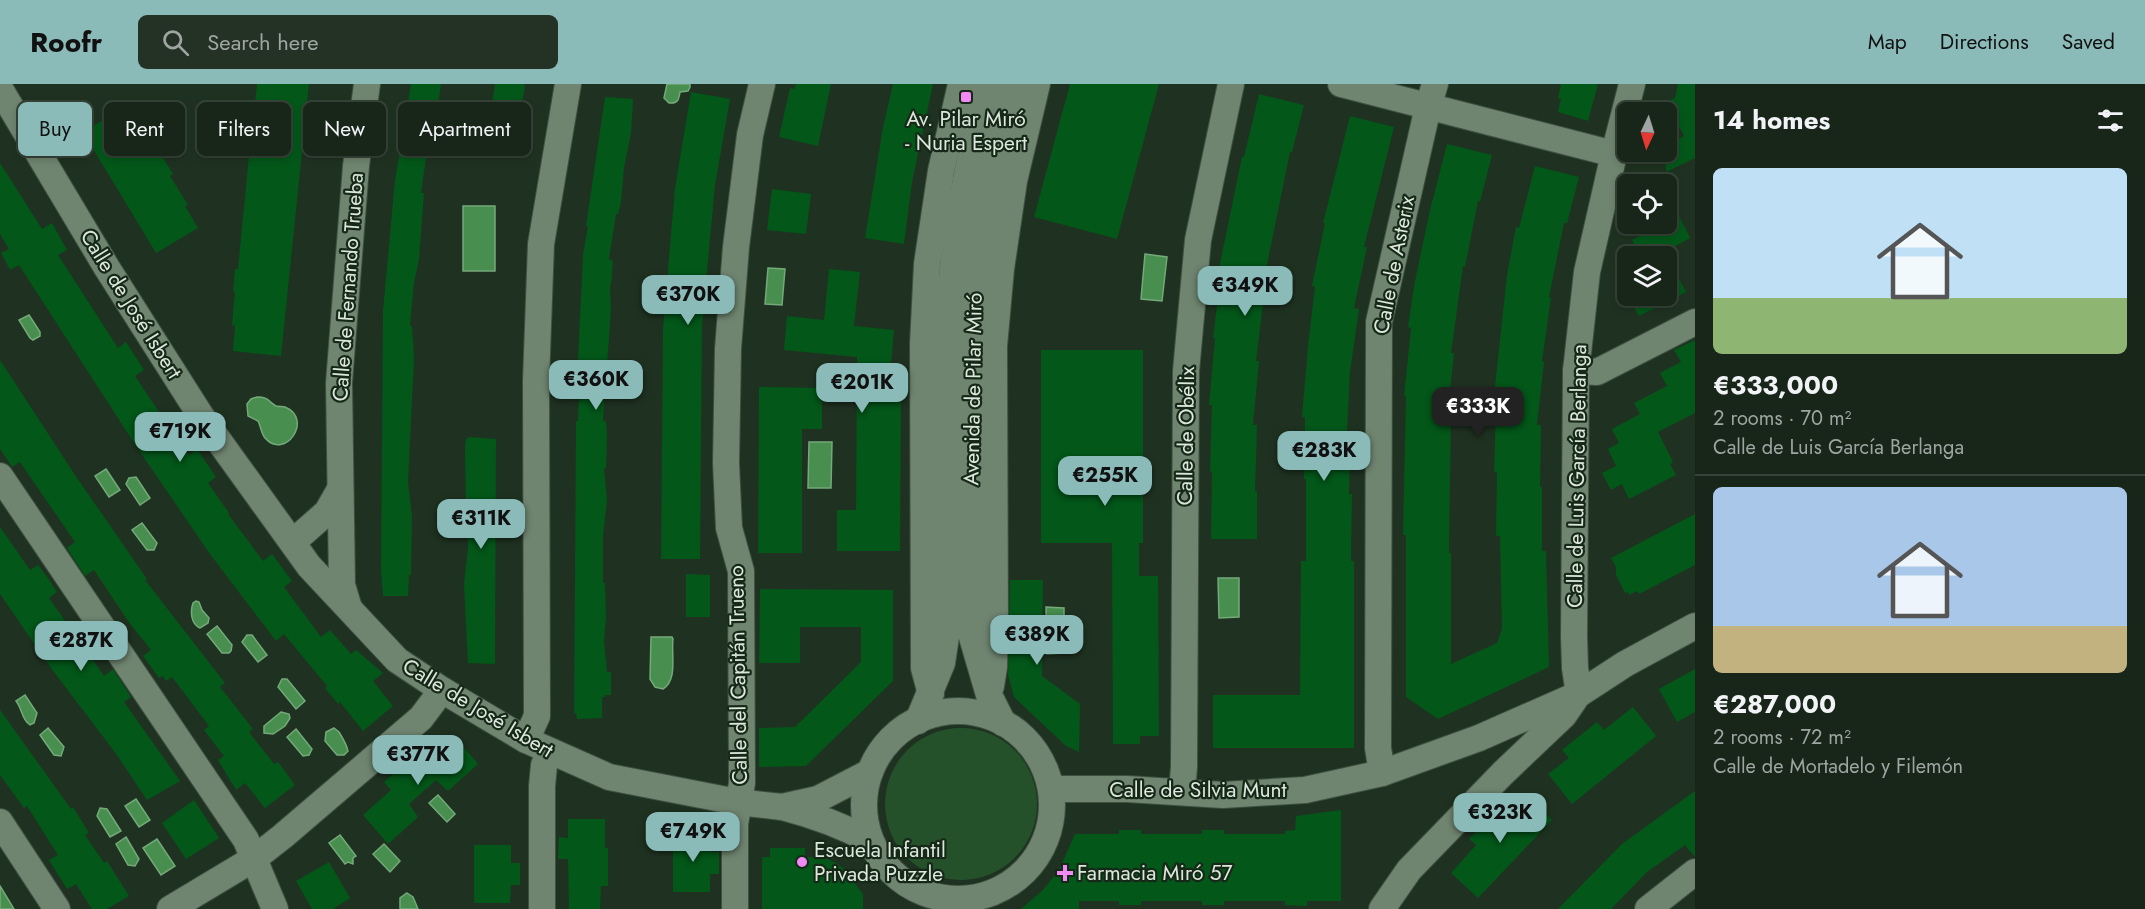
<!DOCTYPE html>
<meta charset="utf-8">
<style>
:root{--surface:#172619;--page:#243226;--text:#f1f3f6;--muted:#9ea5a2;--line:#364338;--accent:#8bbbb9}
body{margin:0;font-family:Jost,sans-serif;background:var(--page);color:var(--text);height:100vh;display:flex;flex-direction:column;font-size:22px;white-space:nowrap}
*{box-sizing:border-box;margin:0}
p{font-size:20px;color:var(--muted)}
.icon{flex:none;width:33px;height:33px;fill:none;stroke:currentColor;stroke-width:2;stroke-linecap:round;stroke-linejoin:round}
.map{position:relative;flex:1;overflow:hidden}
.sheet{display:flex;flex-direction:column;background:var(--surface);width:450px}
.sheet>*{flex:none}
.hud{position:absolute;left:18px;top:18px;width:570px;height:54px;display:flex;gap:12px}
.needle{width:39px;rotate:184deg}
.tools{position:absolute;left:1617px;top:18px;display:grid;gap:12px}
.tools a{display:grid;place-items:center;width:60px;height:60px;border-radius:9px;background:var(--surface);box-shadow:0 3px 9px #0003,0 0 0 2px var(--line);font-size:30px}
.price{position:absolute;translate:-50% -51px;padding:0 14px;border-radius:12px;background:var(--accent);color:#111;font-size:20px;line-height:39px;filter:drop-shadow(0 2px 3px #0008)}
.price::after{content:'';position:absolute;left:50%;top:36px;width:18px;height:14px;margin-left:-9px;background:inherit;clip-path:polygon(0 0,100% 0,50% 100%)}
.price.current{background:#222;color:#fff}
ul{padding:0;list-style:none}
li{display:grid;align-content:center;gap:12px;height:318px;padding:0 18px}
li+li{border-top:2px solid var(--line)}
li span{display:grid;place-items:center;height:186px;border-radius:9px;color:#555}
li>.icon{margin-inline-start:auto}
span .icon{width:108px;height:108px;fill:#fffc;stroke-width:1}
li b{font-size:26px}
h2{display:flex;justify-content:space-between;align-items:center;height:72px;padding:0 18px;font-size:26px}
.tag{padding:0 21px;border-radius:9px;background:var(--surface);box-shadow:0 3px 9px #0003,0 0 0 2px var(--line);font-size:21px;line-height:54px}
.tag.current{background:var(--accent);color:#111}
header{display:flex;align-items:center;gap:36px;box-sizing:border-box;height:84px;padding:0 30px;background:var(--accent);color:#111}
header strong{font-size:28px}
nav{display:flex;gap:33px;margin-inline-start:auto;font-size:21px}
.search{width:420px;height:54px;background:var(--page);display:flex;align-items:center;gap:15px;box-sizing:border-box;padding:0 21px;border-radius:9px;color:var(--muted);font-size:22px}
main{display:flex;flex:1;min-height:0}
.map>svg:first-child{display:block}
.green{fill:#25512a}
.water{fill:#478e4f;stroke:#74a979;stroke-width:1.5}
.building{fill:#035719}
.lines{fill:none;stroke-linecap:round;stroke-linejoin:round}
.minor-casing{stroke:#3f5041;stroke-width:28}
.minor{stroke:#6f8570;stroke-width:26}
.poi-dot{fill:#f18af4;stroke:#162817;stroke-width:2}
.labels{text-anchor:middle;stroke-width:4.5;stroke-linejoin:round;paint-order:stroke}
.poi-label{font-size:21px;fill:#dce8dc;stroke:#162817;text-anchor:start}
.street-label{font-size:21px;fill:#dce8dc;stroke:#162817}
</style>
<header>
<strong>Roofr</strong>
<div class="search"><svg class="icon" aria-label="search" viewBox="0 0 24 24"><circle cx="10" cy="10" r="6"/><path d="M15 15l6 6"/></svg>Search here</div>
<nav><a>Map</a><a>Directions</a><a>Saved</a></nav>
</header>
<main>
<div class="map">
<svg width="1695" height="825" viewBox="0 0 1695 825">
<rect width="100%" height="100%" fill="#1f3221"/>
<circle class="green" cx="961" cy="720" r="76"/>
<g class="water">
<path d="M667,0h23v3l-2,4 -8,1c-1,7 -2,12 -11,11l-5,-5z"/>
<rect x="463" y="122" width="32" height="65"/>
<path d="M1145,170l22,3 -5,44 -21,-2z"/>
<path d="M768,184l17,1 -3,36 -17,-1z"/>
<path d="M29,231l11,17v4l-7,4 -3,-2 -11,-18z"/>
<path d="M257,313c13,0 11,5 19,9 3,1 7,0 9,1 29,12 0,54 -20,31 -4,-5 -4,-11 -7,-17l-10,-5 -1,-12 4,-5z"/>
<path d="M809,358h23l-1,46h-23z"/>
<path d="M106,385l14,21 -11,7 -14,-21z"/>
<path d="M136,393l14,21 -10,7 -14,-21 3,-6z"/>
<path d="M142,439l15,20 -3,7h-7l-15,-20z"/>
<path d="M1218,494h21v39l-20,1z"/>
<path d="M196,517l3,1 3,8 7,8 -1,5 -8,5c-9,-4 -10,-16 -7,-25z"/>
<path d="M1046,523l18,1v45l-17,1z"/>
<path d="M217,542l15,19 -1,6 -2,2h-7l-15,-19z"/>
<path d="M247,551h5l15,20 -9,7 -16,-20z"/>
<path d="M651,553h21l1,2c-2,16 5,41 -10,50l-8,-2 -5,-8z"/>
<path d="M282,595h5l18,22 -9,8 -18,-22z"/>
<path d="M25,611l12,18 -3,10 -4,2c-9,-6 -7,-15 -14,-24z"/>
<path d="M281,628l8,2 1,4 -5,8 -12,8 -9,-1v-7z"/>
<path d="M48,644l16,19 -3,9 -7,-1 -14,-20z"/>
<path d="M334,644l5,4c3,5 8,13 9,19l-4,4h-7l-12,-14 1,-9z"/>
<path d="M296,645l16,20 -3,6 -6,1 -16,-19z"/>
<path d="M438,711l17,19 -8,8 -18,-19z"/>
<path d="M136,715l14,21 -11,7 -14,-21z"/>
<path d="M100,724l7,1 14,22 -11,6 -13,-21z"/>
<path d="M340,751l16,21 -3,2v6l-5,-2 -3,2 -16,-21z"/>
<path d="M126,753l13,22 -4,7 -7,-1 -12,-21z"/>
<path d="M157,755l18,27 -14,9 -18,-27z"/>
<path d="M384,760l16,17 -10,11 -17,-18z"/>
<path d="M0,802l14,23h-14z"/>
<path d="M407,809l6,4 5,12h-18v-11z"/>
</g>
<g class="building">
<path d="M257,0h52l-28,272 -48,-5 2,-25 -3,-1 3,-33 -2,-1 2,-22h3l13,-134h-2l2,-23 3,1z"/>
<path d="M411,0h30l-7,45h-2l-2,23 -3,-1 -6,42h3l-5,66 -5,24 -4,42 2,2 2,32 -6,124 4,33 -1,59h-2l-1,21h-25l-2,-26 2,-259 12,-131z"/>
<path d="M495,0h29l1,2 -11,62h-2l-1,5 -24,-5 3,-21h-2z"/>
<path d="M796,0h35l-13,62 -39,-9 11,-49 4,1z"/>
<path d="M893,0h40l-21,98 -8,62 -39,-6 18,-111z"/>
<path d="M1070,0h89l-42,155 -83,-22z"/>
<path d="M1561,0h37l-10,37 -30,-9 3,-13 -3,-1z"/>
<path d="M1678,0h17v74l-29,14v-27l18,-9 -18,-34 9,-4z"/>
<path d="M691,8l39,7 -15,86 -13,140 -2,234h-39l2,-231 12,-140z"/>
<path d="M1259,10l45,11 -12,47h-2l-29,142 3,1 -8,66h3l-6,64h4l-2,66h2v48h-46l1,-67h-2l2,-67h-3l6,-67h-2l8,-65h-3l24,-116h2z"/>
<path d="M605,13l28,2v2l-2,32 -7,35 -3,34 -3,12h-2l-7,45 4,2 -2,24h-1l1,25 -8,110 3,2 1,14 -1,33 -2,-1 3,32 -4,36v47h2l1,33 -2,25 3,31h4v23h-6v2h-3v21l-25,1 -1,-6 -2,1 1,-132 1,-161h2l1,-31h-2l2,-52 4,-83 5,-29h-2z"/>
<path d="M125,23l13,22 3,-1 18,28 2,-1 12,19 -3,2 18,29 -3,1 13,22 -42,25 -73,-121z"/>
<path d="M1350,32l44,11 -30,120h3l-13,61 5,1 -9,63 -3,59 4,1 -2,62h3l-1,67h3v187h-141v-53h87l1,-134h5v-82h-2l1,-62h-3l6,-71 7,-59 -3,-1 13,-63h-2z"/>
<path d="M1447,60l45,11 -12,47 -2,-1 -13,66 -2,-1 -12,87h3l-7,65h4l-2,135h2v111l46,-21 5,-14 -2,-93h-4l1,-64h-3l2,-67h-3l14,-130 9,-48 3,1 16,-62 44,11 -12,46h-3l-15,74 2,1 -9,63 2,1 -7,63h4l-1,62h2v64h4l3,116 -111,52 -32,-22v-162h-3l3,-139h-2l7,-68 -3,-1 6,-41 16,-76z"/>
<path d="M0,79l42,66 10,-6 15,27 -9,5 60,93 8,-6 18,28 -9,6 30,45 24,34 8,-6 19,28 -8,6 21,30 -1,1 35,47 9,-7 20,27 -8,6 37,50 9,-7 21,24 5,-4 27,23 -10,8 20,25 -30,25 -23,-29 -2,2 -13,-16 2,-2 -43,-52 -8,7 -66,-87 -74,-108 -117,-181 -9,5 -9,-17 8,-4 -9,-15z"/>
<path d="M772,105l39,5 -5,40 -39,-4z"/>
<path d="M1679,132l11,22 -22,12 3,6h-4l19,36 -47,24 -11,-20h38v-40h-25l-9,-16z"/>
<path d="M829,185l31,3 -6,54 40,4 -5,56h12l-1,165h-63v-41h19l1,-153 -73,-7 3,-34 37,4z"/>
<path d="M1695,256v73l-37,19 15,30 -3,2 6,11 -47,24 -7,-15 -11,6 -9,-17 14,-7 -8,-17 11,-6 -7,-14 28,-15 -6,-11 33,-17 -7,-13 21,-11 -7,-12z"/>
<path d="M1041,266h102v193h-4v33h19l1,160h-19v8h-27l-1,-201h-71z"/>
<path d="M0,276l77,118 70,101 -2,1 80,103 -5,4 33,42 -4,3 25,32 4,-2 17,23 -30,23 -20,-25 -9,7 -18,-30 6,-4 -20,-26 5,-4 -37,-49 -6,4 -3,-5 -4,2 -16,-22 8,-6 -23,-29 -34,-51 -9,6 -18,-28 8,-6 -55,-80 -8,5 -12,-18z"/>
<path d="M759,303l63,1v41h-20v124h-44z"/>
<path d="M469,353l27,2 -1,225 -27,-1 -4,-79 4,-35v-41h-2l-1,-58 1,-11z"/>
<path d="M1695,430v51l-56,29 -2,-3 -8,4 -1,-3 -3,1 -9,-18v-8l-5,-9z"/>
<path d="M0,443l30,43 8,-5 10,13 9,14 -8,6 55,78 9,-7 18,28 -7,5 56,79 -33,19 -30,-45 -66,-87 -51,-74z"/>
<path d="M686,490l24,1v42h-24z"/>
<path d="M1010,496h33l-1,96 38,28 -1,48 -13,-6 -52,-49 -6,-22z"/>
<path d="M760,505l133,1v91l-87,85 -47,1v-39l36,-1 66,-65v-35h-61v36h-41z"/>
<path d="M1695,585v43l-18,10 -18,-33z"/>
<path d="M1633,623l23,29 -84,68 -24,-30 21,-16 -7,-8 35,-28 7,8z"/>
<path d="M0,626l71,99 2,-2 16,26 -4,2 19,28 3,-2 22,35 -22,13h-15l-16,-25 -9,5 -18,-29 9,-5 -31,-49 -3,2 -24,-33z"/>
<path d="M453,651l25,29 -30,27 -12,-11 -27,24 9,13 -30,27 -25,-29 28,-25 -7,-8 34,-30 7,8z"/>
<path d="M1695,707v66l-10,-12 -38,27 -36,37h-53l64,-65z"/>
<path d="M1525,710l27,26 -74,78 -27,-25 25,-28 -7,-6 35,-36 6,7z"/>
<path d="M194,716l25,38 -33,21 -24,-36z"/>
<path d="M1341,726v91h-34v5l-22,-1v-4h-61v4h-22v-4h-61v4h-22v-4h-40v8h-58l22,-19 16,-20 16,-36h44v-4h22v4h61v-4h22v4h61v-3l10,-1 1,-14z"/>
<path d="M568,735h37v29h3v38h-7l-1,23h-31l-1,-50h-10l1,-22 9,1z"/>
<path d="M673,750h37v18h9v22h-9v18h-37z"/>
<path d="M474,761h37v18h9v22h-9l-1,18h-36z"/>
<path d="M770,764h35v9h18l13,6 8,6 19,25v15h-101v-52h8z"/>
<path d="M329,778l21,36 -17,11h-21l-16,-28z"/>
</g>
<g class="lines">
<defs>
<g id="minor">
<path d="M1341,0l273,70"/>
<path d="M0,5l107,179 94,148 108,150 88,94 45,30 84,50 83,37 128,25 45,5"/>
<path d="M1576,287l21,1 98,-50"/>
<path d="M0,392l246,364 29,69"/>
<path d="M293,458l34,-30 12,-21"/>
<path d="M349,524l-7,-23 -3,-202 17,-217 11,-82"/>
<path d="M991,602l3,-19 1,-38 -1,-283 7,-77 13,-88 23,-97"/>
<path d="M931,610l-7,-26 -1,-324 4,-80 14,-93 20,-87"/>
<path d="M1579,610l-4,-26 -1,-32 2,-265 11,-99 27,-118 18,-70"/>
<circle cx="958" cy="721" r="94"/>
<path d="M918,637l24,-58 5,-33c1,-121 -5,-243 6,-363 6,-62 20,-123 34,-183"/>
<path d="M1003,639l-14,-28 -19,-65v-285l6,-78 15,-88 20,-95"/>
<path d="M526,656l11,-24 -1,-335 5,-137 27,-160"/>
<path d="M1382,689l-4,-25 1,-426 49,-215 7,-23"/>
<path d="M1052,705h75l96,6 82,-5 77,-17 97,-35 100,-44 46,-30 70,-38"/>
<path d="M1182,708l2,-25 2,-396 12,-131 33,-156"/>
<path d="M0,738l57,87"/>
<path d="M869,756c-28,-15 -56,-25 -87,-33l36,-8 52,-27"/>
<path d="M170,825l85,-51 28,-22 138,-118 21,-28"/>
<path d="M542,825v-123l2,-21 6,-13"/>
<path d="M735,825v-85l7,-41 -1,-212 -12,-43 -3,-65 2,-114 8,-102 14,-112 12,-51"/>
<path d="M1382,825l27,-39 94,-97 61,-58 11,-16"/>
<path d="M1648,825l47,-37"/>
</g>
</defs>
<use href="#minor" class="minor-casing"/>
<use href="#minor" class="minor"/>
</g>
<g class="poi-dot">
<rect x="960" y="7" width="12" height="12" rx="3"/>
<circle cx="802" cy="778" r="6"/>
<path d="M1062 780h6v6h6v6h-6v6h-6v-6h-6v-6h6z"/>
</g>
<g class="labels">
<g class="poi-label">
<text x="966" y="42" text-anchor="middle">Av. Pilar Miró<tspan x="966" dy="24">- Nuria Espert</tspan></text>
<text x="814" y="773">Escuela Infantil<tspan x="814" dy="24">Privada Puzzle</tspan></text>
<text x="1077" y="796">Farmacia Miró 57</text>
</g>
<g class="street-label">
<text transform="translate(1394 181) rotate(-79)" y="7">Calle de Asterix</text>
<text transform="translate(348 203) rotate(-86)" y="7">Calle de Fernando Trueba</text>
<text transform="translate(131 220) rotate(58)" y="7">Calle de José Isbert</text>
<text transform="translate(973 305) rotate(-89)" y="7">Avenida de Pilar Miró</text>
<text transform="translate(1186 352) rotate(-89)" y="7">Calle de Obélix</text>
<text transform="translate(1577 392) rotate(-89)" y="7">Calle de Luis García Berlanga</text>
<text transform="translate(738 591) rotate(-91)" y="7">Calle del Capitán Trueno</text>
<text transform="translate(478 624) rotate(31)" y="7">Calle de José Isbert</text>
<text x="1198" y="713">Calle de Silvia Munt</text>
</g>
</g>
</svg>
<div class="tools">
<a><svg class="needle" viewBox="-14 -14 28 28"><path d="M0-13l5 13h-10z" fill="#e53935"/><path d="M0 13l5-13h-10z" fill="#9ea5a2"/></svg></a>
<a><svg class="icon" aria-label="locate" viewBox="0 0 24 24"><circle cx="12" cy="12" r="6"/><path d="M12 2v4M12 18v4M2 12h4M18 12h4"/></svg></a>
<a><svg class="icon" aria-label="layers" viewBox="0 0 24 24"><path d="M12 4l9 5-9 5-9-5zM3 14l9 5 9-5"/></svg></a>
</div>
<b class="price" style="left:1245px;top:233px">€349K</b>
<b class="price" style="left:688px;top:242px">€370K</b>
<b class="price" style="left:596px;top:327px">€360K</b>
<b class="price" style="left:862px;top:330px">€201K</b>
<b class="price current" style="left:1478px;top:354px">€333K</b>
<b class="price" style="left:180px;top:379px">€719K</b>
<b class="price" style="left:1324px;top:398px">€283K</b>
<b class="price" style="left:1105px;top:423px">€255K</b>
<b class="price" style="left:481px;top:466px">€311K</b>
<b class="price" style="left:1037px;top:582px">€389K</b>
<b class="price" style="left:81px;top:588px">€287K</b>
<b class="price" style="left:418px;top:702px">€377K</b>
<b class="price" style="left:1500px;top:760px">€323K</b>
<b class="price" style="left:693px;top:779px">€749K</b>
<div class="hud">
<a class="tag current">Buy</a>
<a class="tag">Rent</a>
<a class="tag">Filters</a>
<a class="tag">New</a>
<a class="tag">Apartment</a>
</div>
</div>
<section class="sheet">
<h2>14 homes<svg class="icon" aria-label="filters" viewBox="0 0 24 24"><path d="M4 7h16M4 17h16"/><circle cx="9" cy="7" r="2"/><circle cx="15" cy="17" r="2"/></svg></h2>
<ul>
<li><span style="background:linear-gradient(#bfe0f5 70%,#8fb573 0)"><svg class="icon" aria-label="home" viewBox="0 0 24 24"><path d="M3 11l9-7 9 7M6 9v11h12V9"/></svg></span><div><b>€333,000</b><p>2 rooms · 70 m²</p><p>Calle de Luis García Berlanga</p></div></li>
<li><span style="background:linear-gradient(#a9c7e8 75%,#c2b280 0)"><svg class="icon" aria-label="home" viewBox="0 0 24 24"><path d="M3 11l9-7 9 7M6 9v11h12V9"/></svg></span><div><b>€287,000</b><p>2 rooms · 72 m²</p><p>Calle de Mortadelo y Filemón</p></div></li>
</ul>
</section>
</main>
